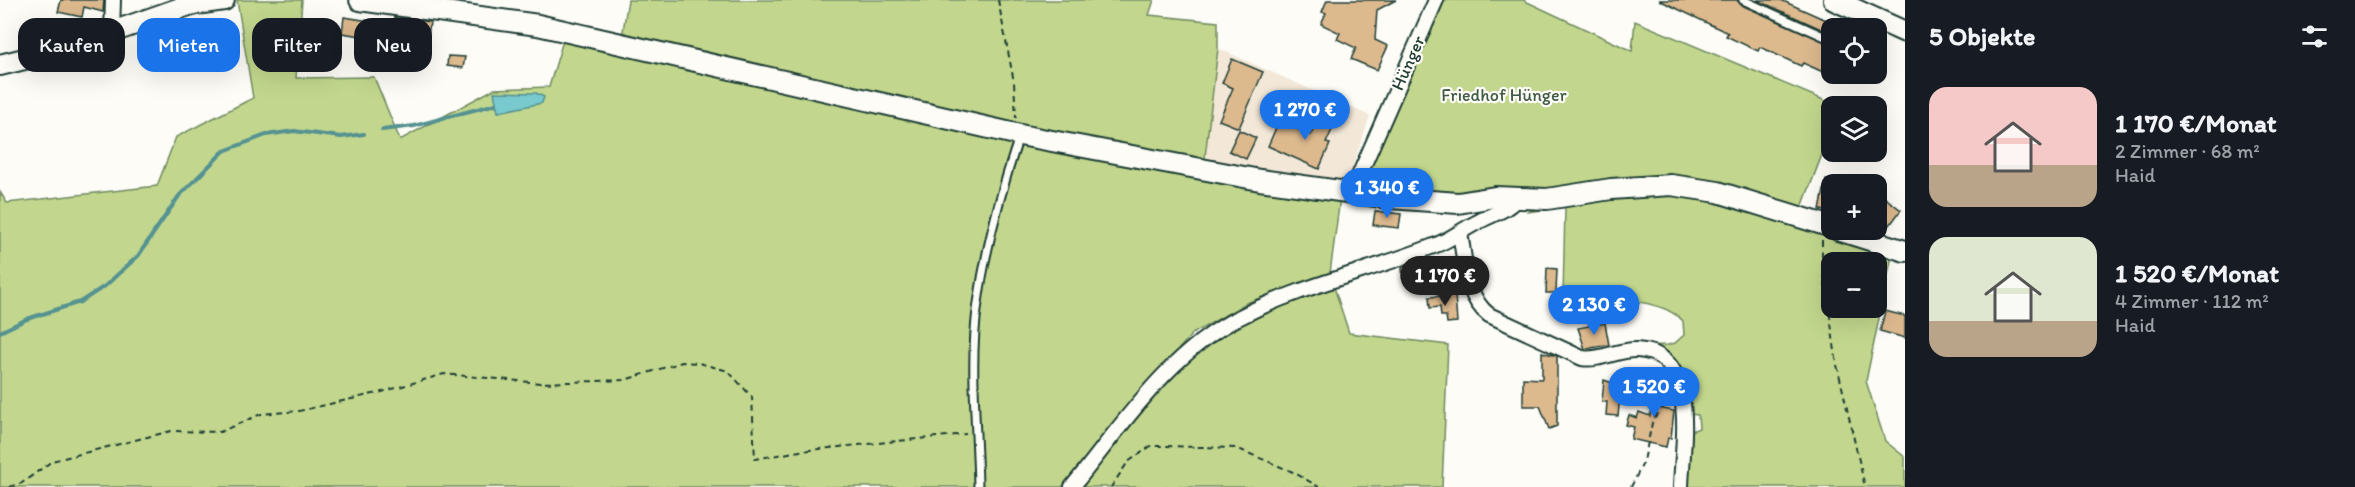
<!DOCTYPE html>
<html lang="de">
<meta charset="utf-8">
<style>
:root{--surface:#171b24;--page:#20242c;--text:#f1f3f6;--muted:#9ea1a6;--accent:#1a73e8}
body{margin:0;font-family:Itim,sans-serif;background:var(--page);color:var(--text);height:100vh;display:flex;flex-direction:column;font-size:22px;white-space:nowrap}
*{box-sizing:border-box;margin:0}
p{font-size:20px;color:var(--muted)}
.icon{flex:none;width:33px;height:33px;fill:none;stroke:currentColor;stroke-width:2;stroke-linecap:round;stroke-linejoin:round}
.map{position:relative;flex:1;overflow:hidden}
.side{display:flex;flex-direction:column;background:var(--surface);width:450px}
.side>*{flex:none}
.top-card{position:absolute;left:18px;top:18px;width:570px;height:54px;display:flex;gap:12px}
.fabs{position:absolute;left:1821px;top:18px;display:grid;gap:12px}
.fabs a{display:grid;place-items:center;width:66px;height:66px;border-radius:12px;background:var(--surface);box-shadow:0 6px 24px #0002;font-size:30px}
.price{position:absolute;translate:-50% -51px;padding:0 14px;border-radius:21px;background:var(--accent);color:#fff;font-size:20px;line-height:39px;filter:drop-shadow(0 2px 3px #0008)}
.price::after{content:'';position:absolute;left:50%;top:36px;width:18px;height:14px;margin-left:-9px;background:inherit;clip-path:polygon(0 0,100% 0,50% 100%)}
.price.selected{background:#222;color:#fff}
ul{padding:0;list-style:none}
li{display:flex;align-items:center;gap:18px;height:150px;padding:0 24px}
li span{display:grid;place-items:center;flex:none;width:168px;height:120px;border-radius:18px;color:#555}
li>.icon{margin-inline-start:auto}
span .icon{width:72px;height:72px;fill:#fffc;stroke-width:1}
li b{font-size:26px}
h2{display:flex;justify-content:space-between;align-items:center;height:72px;padding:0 24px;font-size:26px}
.pill{padding:0 21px;border-radius:18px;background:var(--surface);box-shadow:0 6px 24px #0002;font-size:21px;line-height:54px}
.pill.selected{background:var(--accent);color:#fff}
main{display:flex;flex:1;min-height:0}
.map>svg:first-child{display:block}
.built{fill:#f3e8d8}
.green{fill:#c2d78d;stroke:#708a60;stroke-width:1.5;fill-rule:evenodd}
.water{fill:#79cacf;stroke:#559291;stroke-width:1.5}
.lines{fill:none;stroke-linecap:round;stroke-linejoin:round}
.stream{stroke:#559291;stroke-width:4}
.building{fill:#ddb98e;stroke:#1f3d34;stroke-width:1.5}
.lane-casing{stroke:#1f3d34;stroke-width:11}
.street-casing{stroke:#1f3d34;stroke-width:18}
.secondary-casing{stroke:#1f3d34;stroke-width:24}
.path{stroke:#1f3d34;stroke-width:2;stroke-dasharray:6 4.5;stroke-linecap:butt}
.lane{stroke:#fdfcf7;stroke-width:7}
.street{stroke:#fdfcf7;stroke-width:14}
.secondary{stroke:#fdfcf7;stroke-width:20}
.labels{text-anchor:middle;stroke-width:4.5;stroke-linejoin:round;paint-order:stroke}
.street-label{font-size:18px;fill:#1f3d34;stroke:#fdfcf7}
.park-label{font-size:18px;fill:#405c46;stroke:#fdfcf7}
</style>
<main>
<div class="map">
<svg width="1905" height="487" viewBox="0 0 1905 487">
<rect width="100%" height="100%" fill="#fdfcf7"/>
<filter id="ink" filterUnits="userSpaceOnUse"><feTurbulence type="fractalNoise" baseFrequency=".0167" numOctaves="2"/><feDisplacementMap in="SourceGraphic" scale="12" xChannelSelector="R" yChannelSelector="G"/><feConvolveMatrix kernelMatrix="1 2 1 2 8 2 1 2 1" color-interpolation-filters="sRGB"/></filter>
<g filter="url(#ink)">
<path class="built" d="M1218,48l152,68 -21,62 -6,5 -139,-18z"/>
<g class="green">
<path d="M237,0h65l-6,78 78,-1 26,63 94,-51 55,-2 15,-50 776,161 -10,75 -84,30 -54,31 -52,59 -78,94h-1062v-295l7,11 150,-17 19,-49 77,-39z"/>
<path d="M628,0h526l-5,15 69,7v26l-14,117 -582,-128z"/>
<path d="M1445,0h78l109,51 3,-30 203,85h-6l-1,25 -30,79 91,46 -26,125 19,60 20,16v30h-220l4,-55 10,-4 -1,-13 -8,-1 -9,-36 -41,-32 28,-1 7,-2 9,-8 -1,-14c-26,-27 -85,-20 -120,-22l2,-92 -38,5 22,-7 8,-14 -98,3 -94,-8 -1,-5zM1832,262h44v46h-44z"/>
<path d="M1333,284l16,49 99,12 -6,142h-362c36,-45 82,-112 129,-144 38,-25 81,-42 124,-59z"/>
</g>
<path class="water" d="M494,92l42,1 8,4 -2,6 -44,9z"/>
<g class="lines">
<g class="stream">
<path d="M382,130l32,-4 82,-22"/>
<path d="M0,332l27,-13 53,-17 25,-16 33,-30 41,-60 45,-45 42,-16 28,-4 47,6 23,-3"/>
</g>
</g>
<g class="building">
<path d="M61,0h43l-1,12 -19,-5 -2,10 -24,-5z"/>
<path d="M1327,0h69l-19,10 -2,30 13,6 -11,24 -26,-11 5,-11 -19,-9 3,-6 -19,-9 5,-11 -4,-1z"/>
<path d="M1659,0h78l4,5 91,40v31l-29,-13 -2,3 -41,-19 -2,4 -32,-15 2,-3z"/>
<path d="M1757,0h24l38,17 13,5v12z"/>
<path d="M344,17l25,4 -2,16 -25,-4z"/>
<path d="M394,17l36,5 -2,15 -36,-6z"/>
<path d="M317,22l20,3 -3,18 -20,-3z"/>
<path d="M448,56l17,1 -2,11 -16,-2z"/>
<path d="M1232,59l31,13 -24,56 -20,-8 14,-32 -11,-5z"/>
<path d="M1321,112l16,7 -11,24 4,1 -11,25 -51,-23 11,-25 32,14z"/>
<path d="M1239,130l17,8 -10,21 -17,-8z"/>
<path d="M1826,180h6v32l-12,-2z"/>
<path d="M1884,197l17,13 -14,19 -11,-7v-15z"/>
<path d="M1375,211l26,3 -2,14 -26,-3z"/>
<path d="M1418,265l1,13 -16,1 -1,-12z"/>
<path d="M1547,268l10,1 -1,24h-10z"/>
<path d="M1455,295l2,27 -10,1 -1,-7h-5l-1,-9 -10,1 -1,-11z"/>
<path d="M1885,311l20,5v22l-25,-7z"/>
<path d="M1605,323l4,22 -24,4 -7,-21z"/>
<path d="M1542,352l15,4v70l-8,3 -9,-23h-17v-28l19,1z"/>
<path d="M1656,372h7l3,7 -3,30 11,2 -3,27h-3l-2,9 -35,-8 3,-12 -8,-2 3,-10 8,3 2,-6 11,4z"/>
<path d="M1604,380l17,6 -3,30 -12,-1 1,-13h-5z"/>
</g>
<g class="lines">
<defs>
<g id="lane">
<path d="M1743,0l89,40"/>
<path d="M1855,28l7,-13"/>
<path d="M978,487c-1,-61 -9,-124 0,-184 8,-57 23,-112 41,-166"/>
</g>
<g id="street">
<path d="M112,31l1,-31"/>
<path d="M1353,194l5,-16 78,-178"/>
<path d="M1460,233c5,26 5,64 29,82l93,43c19,3 36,-9 55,-8 63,3 45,95 44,137"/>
<path d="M1072,487c50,-61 96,-134 168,-170 62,-32 131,-46 196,-72 14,-5 26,-15 40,-22 15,-9 30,-11 41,-25"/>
</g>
<g id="secondary">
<path d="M360,0l178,25 482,110 240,45 130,18 68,5 37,-6 52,2 64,-10 60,-4 47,7 114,35"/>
<path d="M1834,0l71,32"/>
<path d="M0,65l61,-15 128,-45 35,-5"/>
<path d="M1838,230l67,21"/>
</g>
</defs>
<use href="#lane" class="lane-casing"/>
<use href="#street" class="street-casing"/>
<use href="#secondary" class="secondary-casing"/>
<g class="path">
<path d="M998,0l16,82 2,36"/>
<path d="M1822,240v21l15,104 28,122"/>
<path d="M9,487l13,-4 30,-22 119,-30 49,1 41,-18 38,-3 83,-19 62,-18 97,9 84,-3 57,-18 17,1 29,8 24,26 3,62 45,-8 166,-17"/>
<path d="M1111,487l17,-25 23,-16h13l72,2 57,24 26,15"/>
<path d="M1631,487l13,-26 8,-38 16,-27"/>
</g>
<use href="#lane" class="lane"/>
<use href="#street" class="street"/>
<use href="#secondary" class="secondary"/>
</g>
</g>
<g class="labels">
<g class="street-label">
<text transform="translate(1408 63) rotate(-66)" y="6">Hünger</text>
</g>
<g class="park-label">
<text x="1504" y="101">Friedhof Hünger</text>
</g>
</g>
</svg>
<div class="fabs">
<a><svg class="icon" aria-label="locate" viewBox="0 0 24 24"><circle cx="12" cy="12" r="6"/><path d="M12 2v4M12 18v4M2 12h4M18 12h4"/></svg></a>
<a><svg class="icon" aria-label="layers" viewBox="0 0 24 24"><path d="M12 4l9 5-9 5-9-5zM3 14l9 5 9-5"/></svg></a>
<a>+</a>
<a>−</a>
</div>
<b class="price" style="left:1305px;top:141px">1 270 €</b>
<b class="price" style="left:1387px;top:219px">1 340 €</b>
<b class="price selected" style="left:1445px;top:307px">1 170 €</b>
<b class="price" style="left:1594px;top:336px">2 130 €</b>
<b class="price" style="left:1654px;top:418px">1 520 €</b>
<div class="top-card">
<a class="pill">Kaufen</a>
<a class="pill selected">Mieten</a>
<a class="pill">Filter</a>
<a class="pill">Neu</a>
</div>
</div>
<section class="side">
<h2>5 Objekte<svg class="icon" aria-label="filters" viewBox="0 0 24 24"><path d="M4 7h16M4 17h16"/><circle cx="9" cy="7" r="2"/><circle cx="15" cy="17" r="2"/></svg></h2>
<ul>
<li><span style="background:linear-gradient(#f6c9c9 65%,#b9a48a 0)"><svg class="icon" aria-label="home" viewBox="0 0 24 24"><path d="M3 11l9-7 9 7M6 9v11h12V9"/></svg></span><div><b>1 170 €/Monat</b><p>2 Zimmer · 68 m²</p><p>Haid</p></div></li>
<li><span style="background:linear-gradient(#dfe7d0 70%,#b9a48a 0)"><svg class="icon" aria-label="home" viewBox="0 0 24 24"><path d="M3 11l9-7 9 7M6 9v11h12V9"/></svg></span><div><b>1 520 €/Monat</b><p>4 Zimmer · 112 m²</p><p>Haid</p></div></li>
</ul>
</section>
</main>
